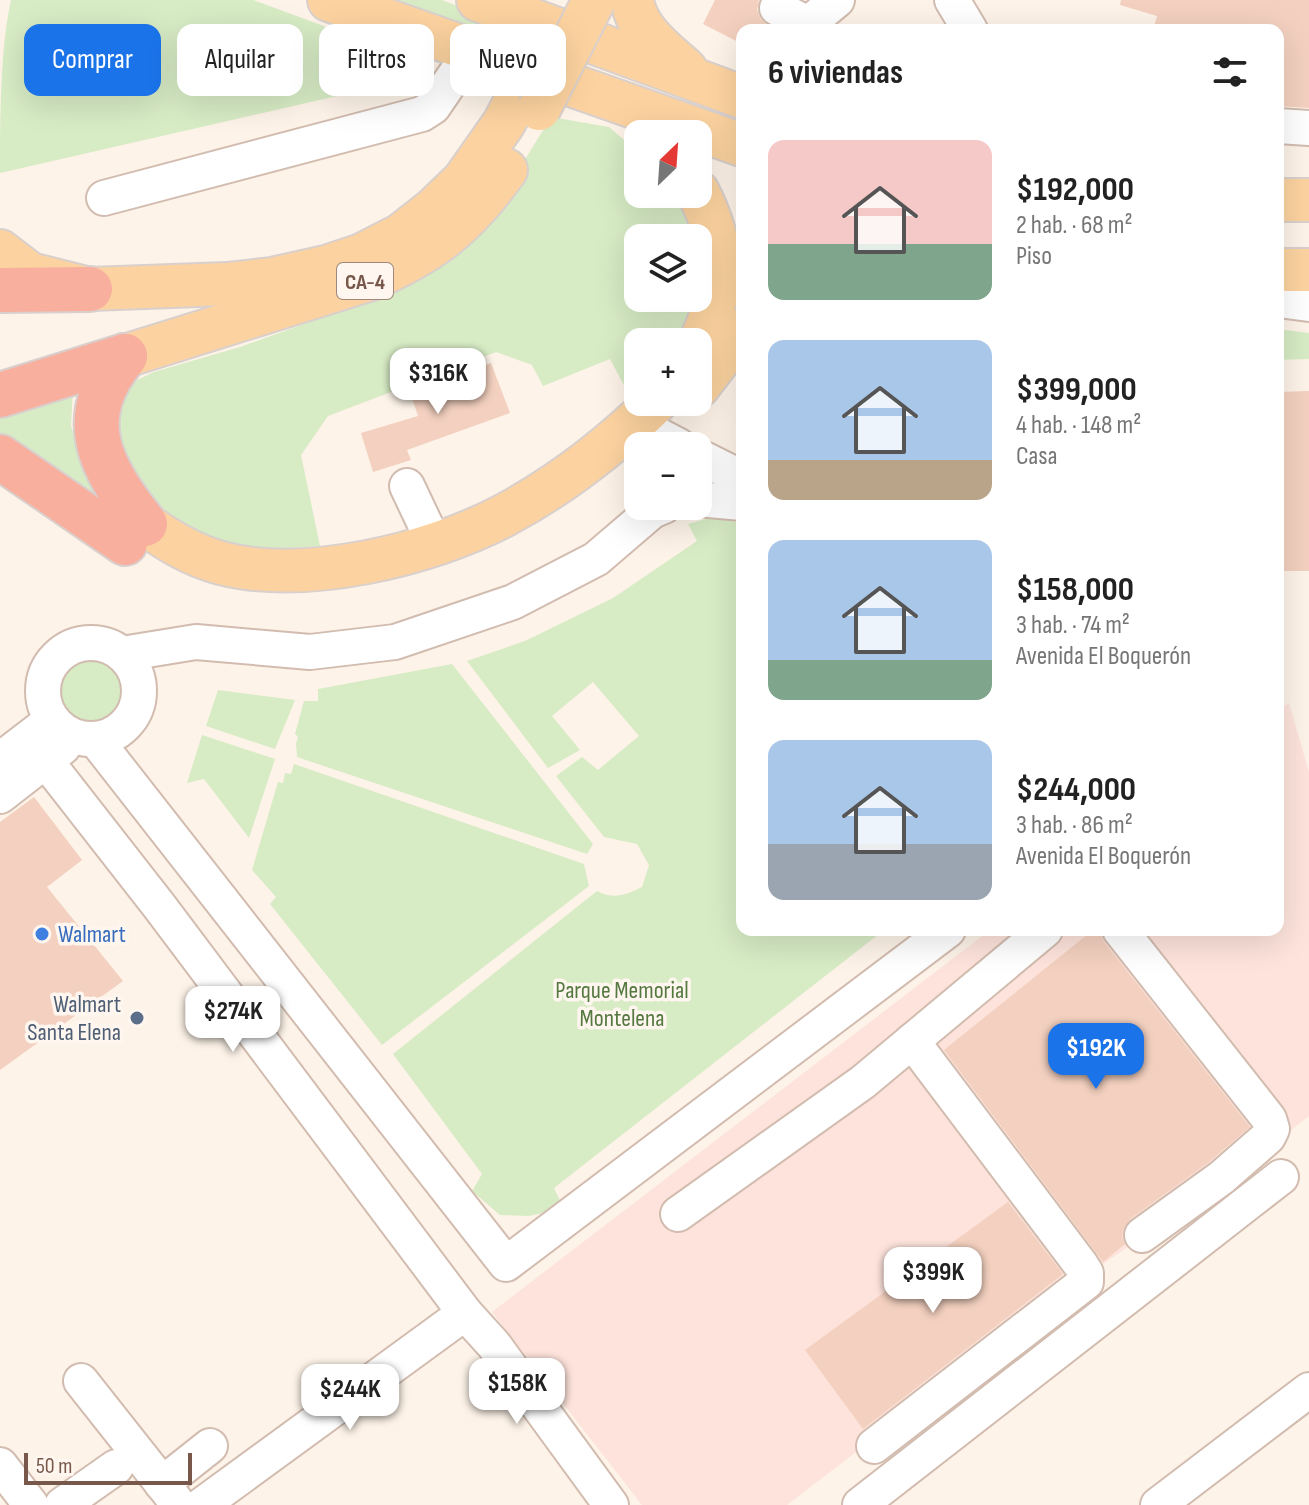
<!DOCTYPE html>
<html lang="es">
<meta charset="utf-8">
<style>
:root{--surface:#fff;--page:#f6f6f6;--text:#222;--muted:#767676;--accent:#1a73e8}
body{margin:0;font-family:"Sofia Sans Condensed",sans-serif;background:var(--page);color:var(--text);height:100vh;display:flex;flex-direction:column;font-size:30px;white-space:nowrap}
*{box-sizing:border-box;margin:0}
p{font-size:26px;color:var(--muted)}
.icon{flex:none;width:44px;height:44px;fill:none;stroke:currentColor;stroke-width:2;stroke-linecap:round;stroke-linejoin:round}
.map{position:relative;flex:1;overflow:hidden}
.sheet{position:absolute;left:736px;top:24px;width:548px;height:912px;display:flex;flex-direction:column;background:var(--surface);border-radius:16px;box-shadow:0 8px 32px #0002}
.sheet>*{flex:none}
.banner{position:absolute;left:24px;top:24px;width:592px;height:72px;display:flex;gap:16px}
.needle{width:52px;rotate:25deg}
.fabs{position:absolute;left:624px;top:120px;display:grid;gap:16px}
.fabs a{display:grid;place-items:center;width:88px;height:88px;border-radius:16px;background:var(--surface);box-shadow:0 8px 32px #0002;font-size:40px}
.scale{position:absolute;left:24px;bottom:20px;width:168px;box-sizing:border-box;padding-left:8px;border:4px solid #78584b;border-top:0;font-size:22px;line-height:28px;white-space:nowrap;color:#78584b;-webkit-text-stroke:6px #fff7ef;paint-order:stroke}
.price{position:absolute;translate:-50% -68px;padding:0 18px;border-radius:16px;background:#fff;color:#222;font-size:26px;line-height:52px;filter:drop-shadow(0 2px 4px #0008)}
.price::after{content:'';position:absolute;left:50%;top:48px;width:24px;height:18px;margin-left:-12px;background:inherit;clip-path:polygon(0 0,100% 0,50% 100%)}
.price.on{background:var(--accent);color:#fff}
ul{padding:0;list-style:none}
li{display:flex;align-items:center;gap:24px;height:200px;padding:0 32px}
li span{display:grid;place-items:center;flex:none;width:224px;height:160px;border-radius:16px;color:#555}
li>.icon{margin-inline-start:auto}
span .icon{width:96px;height:96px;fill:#fffc;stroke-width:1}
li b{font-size:34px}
h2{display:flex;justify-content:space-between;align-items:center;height:96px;padding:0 32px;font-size:34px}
.chip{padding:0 28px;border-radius:16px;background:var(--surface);box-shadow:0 8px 32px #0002;font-size:28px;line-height:72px}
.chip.on{background:var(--accent);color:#fff}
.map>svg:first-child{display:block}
.commercial{fill:#fde3db}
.green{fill:#d7ebc5;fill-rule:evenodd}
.building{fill:#f3d0bf}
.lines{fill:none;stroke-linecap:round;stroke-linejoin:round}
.minor-casing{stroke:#d2bcaf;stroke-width:38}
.major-casing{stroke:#d9d0cd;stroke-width:46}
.highway-casing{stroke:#d9d0cd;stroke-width:48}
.minor{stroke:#fff;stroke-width:34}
.major{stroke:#fcd3a0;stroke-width:42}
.highway{stroke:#f8af9e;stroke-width:44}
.major-bridge-casing{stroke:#d9d0cd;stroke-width:46;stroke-linecap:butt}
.major-bridge{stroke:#fcd3a0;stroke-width:42}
.shop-dot{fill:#3f7fe0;stroke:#fff7ef;stroke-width:3}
.service-dot{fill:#5c6f8a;stroke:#fff7ef;stroke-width:3}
.labels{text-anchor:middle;stroke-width:7;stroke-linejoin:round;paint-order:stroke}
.shield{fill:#fff7ef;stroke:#a0887c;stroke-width:2}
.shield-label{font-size:22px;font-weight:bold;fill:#78584b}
.shop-label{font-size:24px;fill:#366cbe;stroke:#fff7ef;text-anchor:start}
.park-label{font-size:24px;fill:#547840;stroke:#fff7ef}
.service-label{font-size:24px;fill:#4e5e75;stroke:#fff7ef;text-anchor:end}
</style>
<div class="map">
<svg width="1309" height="1505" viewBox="0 0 1309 1505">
<rect width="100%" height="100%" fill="#fdf3e8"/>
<path class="commercial" d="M1289,703l20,69v344l-67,53 -158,108 -297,228h-145l-150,-193 498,-382h288v-219z"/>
<g class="green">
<path d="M11,0h242l179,66 -16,12 -416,95c0,-53 0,-123 11,-173z"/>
<path d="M378,0h64l95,37 -10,19z"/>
<path d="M551,117l58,10 29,25v42h38c38,41 38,100 11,148h-49v60h3l-5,6 -26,-49 -67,27 -11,-21 -36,-13 -168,64 -27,39 19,91 -61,4 -83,-19 -24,-19 -16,-21 -18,-40 -8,-30 19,-37 25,-12 86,-25 120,-43 64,-35 51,-38 29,-37zM638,238h60v60h-60z"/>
<path d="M1278,329l31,4v26l-31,1z"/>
<path d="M73,388l-2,38 26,76 -97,-60v-33z"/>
<path d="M709,518l28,4 5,3v405h142l-330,258 10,21 -36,7 -28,-1 -28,-24 10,-17 -89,-120 204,-163c17,9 29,4 45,-4l7,-22 -12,-21 -33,-7 -48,-61 26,-19 16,13 41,-34 -46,-54 -41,34 28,34 -32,18 -81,-107 58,-20 88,-43 84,-57 -9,-17z"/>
<circle cx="90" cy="691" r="36"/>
<path d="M452,664l141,180 -6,10 -290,-97 -1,-13 2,-7 -3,-3 9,-33h14v-12z"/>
<path d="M218,690l77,10 -20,49 -69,-23z"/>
<path d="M202,735l73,24 -26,79 -45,-59 -17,4z"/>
<path d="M294,764l290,100 5,22 -207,159 -112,-141 6,-7 -24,-27 26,-88 5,1 2,-10 6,1z"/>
</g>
<g class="building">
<path d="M715,0h44l-2,10 4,9 7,7 -2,4h-24v14l-39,-20z"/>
<path d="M1121,0h188v108l-31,-2v-76h-125l4,-14 -37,-11z"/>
<path d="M491,363l19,50 -103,37 4,10 -38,12 -12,-39 57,-17 -8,-24z"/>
<path d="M1309,391v180h-31v-179z"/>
<path d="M34,797l48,63 -35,27 76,94 -123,89v-248z"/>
<path d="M1093,930l7,3 4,9 146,185 -41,35 -79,57 -6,9 -2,8 3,8 -22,18 -159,-212z"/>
<path d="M1008,1202l55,72 -200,155 -58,-79z"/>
</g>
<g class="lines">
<defs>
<g id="minor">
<path d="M952,0l18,30"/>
<path d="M777,8l31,16 -4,6"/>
<path d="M816,30l-8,-6 29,-24"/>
<path d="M1278,126l31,2"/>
<path d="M104,198l318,-84 11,-7 39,-57"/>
<path d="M1278,300l31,4"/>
<path d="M660,436l19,10"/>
<path d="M698,456l44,22"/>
<path d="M407,486l27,57"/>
<path d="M698,499l44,4"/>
<circle cx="91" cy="691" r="48"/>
<path d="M122,654l74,-12 114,10 85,-10 118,-40 83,-43 56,-48 12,-5"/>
<path d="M95,739l411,525 442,-334"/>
<path d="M0,760l52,-40"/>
<path d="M46,761l114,146 305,406 29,32 117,160"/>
<path d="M0,796l63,-49"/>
<path d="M1120,930l149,189 3,10 -4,8 -47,41 -79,57"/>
<path d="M678,1214l185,-132 182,-152"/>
<path d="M81,1381l98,124"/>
<path d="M874,1446l212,-164v-9l-5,-8 -169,-224"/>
<path d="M0,1465l31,40"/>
<path d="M162,1484l48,-38"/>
<path d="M62,1505l54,-38"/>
<path d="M202,1505l263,-192"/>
<path d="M860,1505l421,-328"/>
<path d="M1158,1505l151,-115"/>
</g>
<g id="major">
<path d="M329,0l413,145"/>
<path d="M478,0l264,97"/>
<path d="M632,0c4,30 33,51 54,70"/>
<path d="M698,192c29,57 28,98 0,154"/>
<path d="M1278,200h31"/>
<path d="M0,251l30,23 60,15 137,-5 45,-5 54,-12 36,-12 39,-20 33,-26 30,-29 40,-57 13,-25"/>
<path d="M1278,270h31"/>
<path d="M125,356l246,-77c62,-27 95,-53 135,-109"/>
<path d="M698,387l44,-57"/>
<path d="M145,524c24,17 47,31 76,39 83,22 209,-8 284,-48 56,-30 106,-69 151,-113"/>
</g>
<g id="highway">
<path d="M0,290l90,-1"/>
<path d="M125,356c-52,62 -25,113 20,168"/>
<path d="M0,395l125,-39"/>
<path d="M0,457l125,86"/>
</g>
</defs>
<use href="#minor" class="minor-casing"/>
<use href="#major" class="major-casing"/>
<use href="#highway" class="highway-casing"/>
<use href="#minor" class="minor"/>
<use href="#major" class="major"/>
<use href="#highway" class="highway"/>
<defs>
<path id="major-bridge" d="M539,109l55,-109"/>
</defs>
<use href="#major-bridge" class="major-bridge-casing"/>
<use href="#major-bridge" class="major-bridge"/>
</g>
<circle class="shop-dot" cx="42" cy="934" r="8"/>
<circle class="service-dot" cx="137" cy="1018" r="8"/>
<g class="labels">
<rect class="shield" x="337" y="263" width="56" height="36" rx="6"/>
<g class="shield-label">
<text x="365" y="289">CA-4</text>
</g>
<g class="shop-label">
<text x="58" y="942">Walmart</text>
</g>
<g class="park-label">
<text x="622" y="998">Parque Memorial<tspan x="622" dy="28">Montelena</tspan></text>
</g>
<g class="service-label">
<text x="121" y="1012">Walmart<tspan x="121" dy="28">Santa Elena</tspan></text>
</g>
</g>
</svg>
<div class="fabs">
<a><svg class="needle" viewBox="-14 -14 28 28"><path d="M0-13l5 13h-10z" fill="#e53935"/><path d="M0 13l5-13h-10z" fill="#767676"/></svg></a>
<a><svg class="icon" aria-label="layers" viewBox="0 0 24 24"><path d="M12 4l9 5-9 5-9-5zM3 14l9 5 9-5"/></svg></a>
<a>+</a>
<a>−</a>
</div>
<div class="scale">50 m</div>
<b class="price" style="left:438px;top:416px">$316K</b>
<b class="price" style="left:233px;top:1054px">$274K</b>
<b class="price on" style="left:1096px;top:1091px">$192K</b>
<b class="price" style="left:933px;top:1315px">$399K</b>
<b class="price" style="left:517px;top:1426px">$158K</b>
<b class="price" style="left:350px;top:1432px">$244K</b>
<div class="banner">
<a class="chip on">Comprar</a>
<a class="chip">Alquilar</a>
<a class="chip">Filtros</a>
<a class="chip">Nuevo</a>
</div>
<section class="sheet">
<h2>6 viviendas<svg class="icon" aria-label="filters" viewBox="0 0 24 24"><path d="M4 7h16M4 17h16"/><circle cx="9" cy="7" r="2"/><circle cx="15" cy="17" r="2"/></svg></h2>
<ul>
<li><span style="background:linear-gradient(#f6c9c9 65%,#7fa58c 0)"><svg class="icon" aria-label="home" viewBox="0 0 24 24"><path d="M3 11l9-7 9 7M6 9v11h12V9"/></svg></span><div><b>$192,000</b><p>2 hab. · 68 m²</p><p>Piso</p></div></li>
<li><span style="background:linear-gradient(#a9c7e8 75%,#b9a48a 0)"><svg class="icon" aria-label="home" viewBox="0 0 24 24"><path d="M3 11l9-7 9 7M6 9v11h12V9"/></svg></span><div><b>$399,000</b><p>4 hab. · 148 m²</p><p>Casa</p></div></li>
<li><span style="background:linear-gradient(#a9c7e8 75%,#7fa58c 0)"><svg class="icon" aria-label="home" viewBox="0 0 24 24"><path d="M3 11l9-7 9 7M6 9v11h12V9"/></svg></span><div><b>$158,000</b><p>3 hab. · 74 m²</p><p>Avenida El Boquerón</p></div></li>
<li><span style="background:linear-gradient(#a9c7e8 65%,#9aa5b1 0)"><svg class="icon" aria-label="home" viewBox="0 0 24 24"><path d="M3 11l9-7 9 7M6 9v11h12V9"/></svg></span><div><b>$244,000</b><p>3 hab. · 86 m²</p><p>Avenida El Boquerón</p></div></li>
</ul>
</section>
</div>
